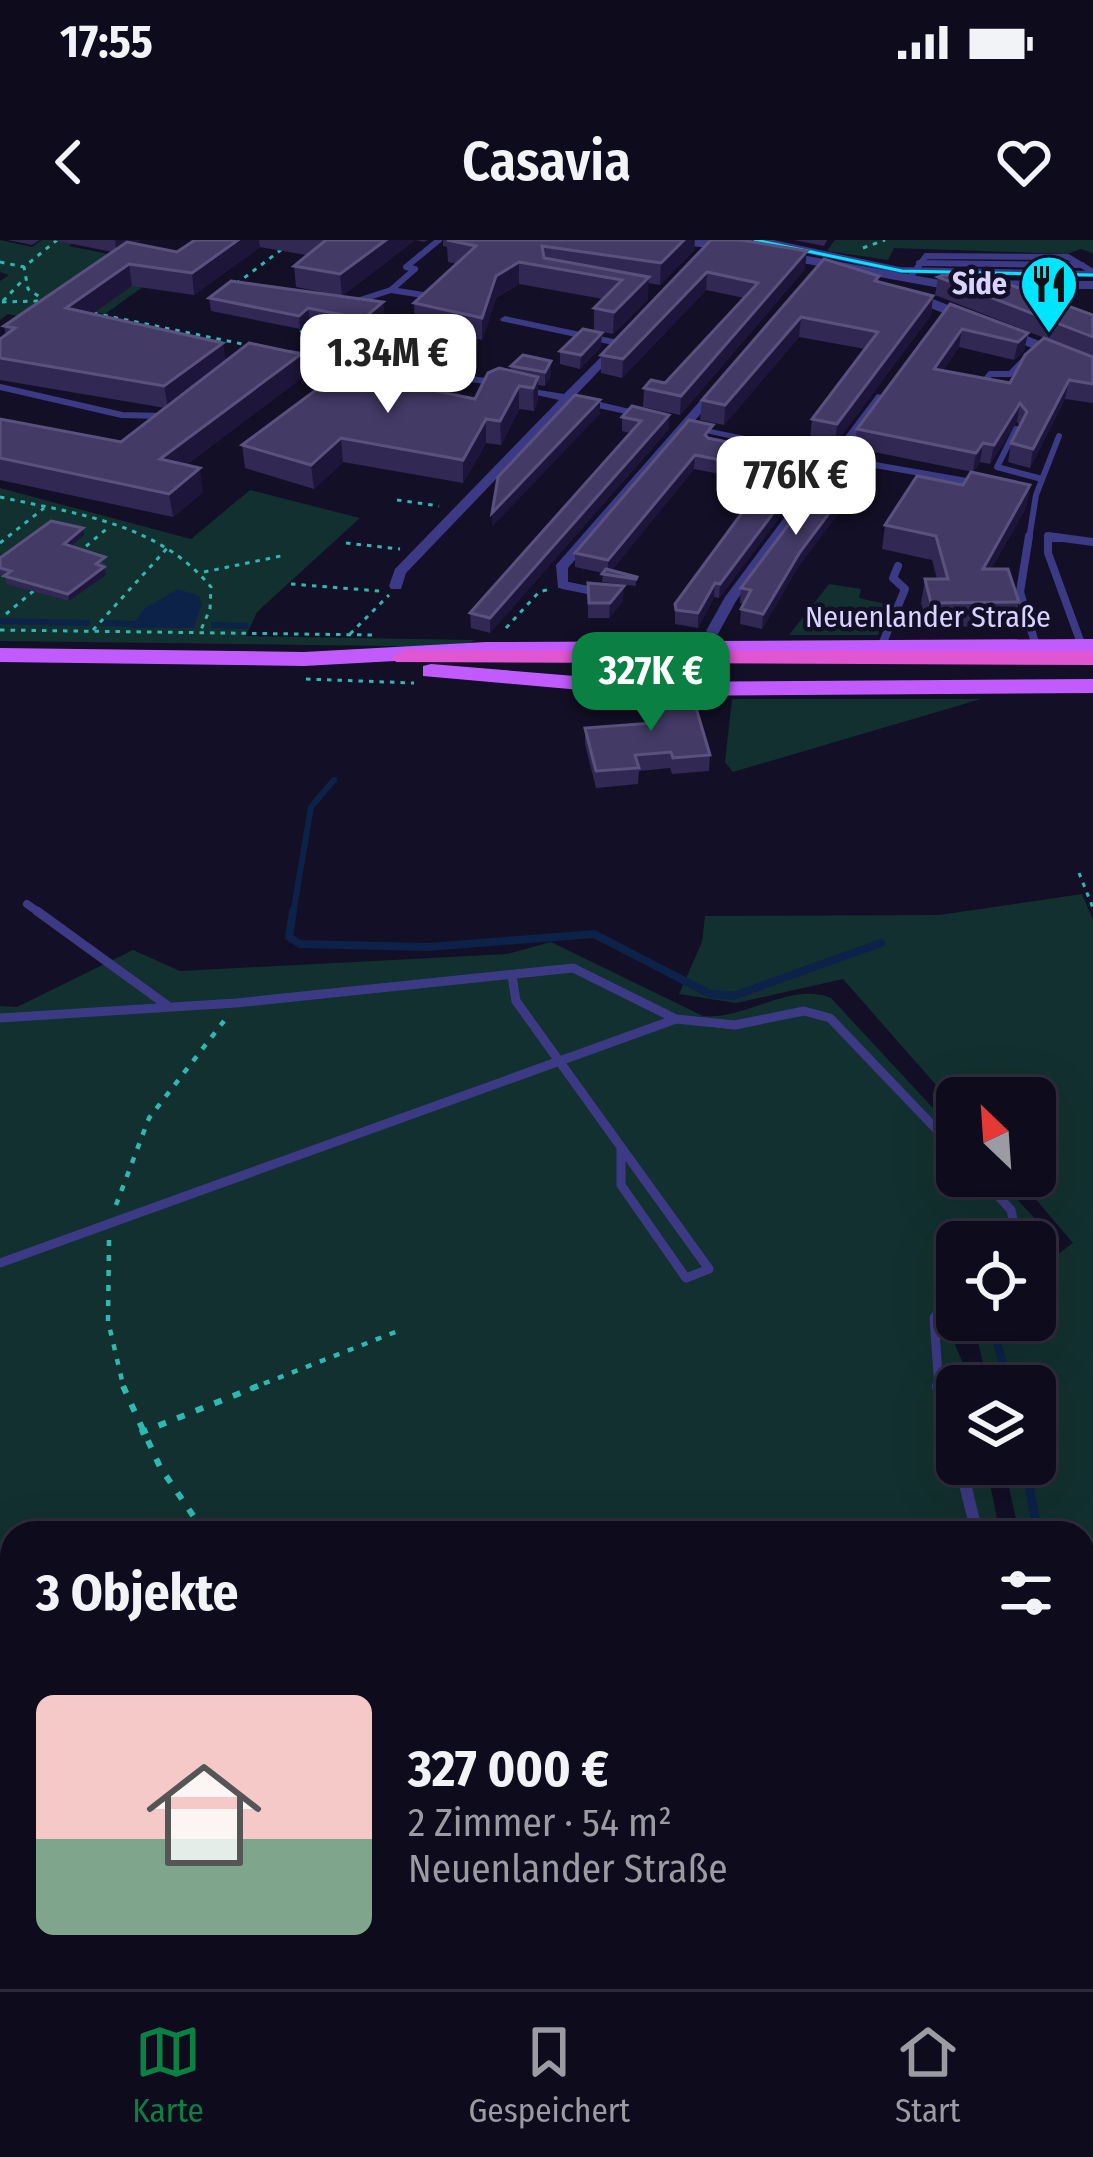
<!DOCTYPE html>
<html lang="de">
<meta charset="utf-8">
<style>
:root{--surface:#0e0b1c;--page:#171425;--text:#f1f3f6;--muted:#9b9ba3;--line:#2e2b3b;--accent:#0b8043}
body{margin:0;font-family:"Fira Sans Condensed",sans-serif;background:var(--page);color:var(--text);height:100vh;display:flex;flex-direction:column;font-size:45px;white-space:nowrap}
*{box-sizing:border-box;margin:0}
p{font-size:39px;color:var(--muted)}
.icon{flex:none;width:66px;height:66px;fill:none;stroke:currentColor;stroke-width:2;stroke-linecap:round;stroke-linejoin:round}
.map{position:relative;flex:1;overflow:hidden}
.details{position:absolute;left:0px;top:1281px;width:1095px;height:468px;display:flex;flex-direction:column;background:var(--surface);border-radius:36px 36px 0 0;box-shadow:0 12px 48px #0002,0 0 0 3px var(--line)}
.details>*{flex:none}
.needle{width:78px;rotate:335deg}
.controls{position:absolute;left:936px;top:837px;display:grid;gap:24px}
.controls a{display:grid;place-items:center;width:120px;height:120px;border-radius:18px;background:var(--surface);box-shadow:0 12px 48px #0002,0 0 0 3px var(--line);font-size:60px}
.price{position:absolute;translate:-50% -102px;padding:0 27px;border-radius:24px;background:#fff;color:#222;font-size:39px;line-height:78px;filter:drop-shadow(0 3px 6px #0008)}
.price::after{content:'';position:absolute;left:50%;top:72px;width:36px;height:27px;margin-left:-18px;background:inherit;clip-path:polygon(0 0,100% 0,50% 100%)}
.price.on{background:var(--accent);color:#fff}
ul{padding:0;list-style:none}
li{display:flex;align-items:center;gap:36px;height:300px;padding:0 36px}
li span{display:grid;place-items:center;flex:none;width:336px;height:240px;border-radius:18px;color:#555}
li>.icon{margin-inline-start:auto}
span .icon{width:144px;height:144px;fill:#fffc;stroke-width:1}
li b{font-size:51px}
h2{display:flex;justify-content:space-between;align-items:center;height:144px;padding:0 36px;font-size:51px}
.status{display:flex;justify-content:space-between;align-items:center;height:84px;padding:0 60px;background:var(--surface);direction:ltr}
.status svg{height:33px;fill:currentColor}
header{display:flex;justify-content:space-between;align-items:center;height:156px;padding:0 36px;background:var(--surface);font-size:54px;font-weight:600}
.tab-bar{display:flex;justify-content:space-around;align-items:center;height:168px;border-top:3px solid var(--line);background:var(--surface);font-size:33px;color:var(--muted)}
.tab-bar a{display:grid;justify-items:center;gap:6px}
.tab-bar .on{color:var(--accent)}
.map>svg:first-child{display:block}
.green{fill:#12302f}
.water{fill:#0c2248}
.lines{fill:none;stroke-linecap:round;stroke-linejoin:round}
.stream-far2{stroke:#0c2248;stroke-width:6}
.stream-far1{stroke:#0c2248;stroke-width:8}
.stream{stroke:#0c2248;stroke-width:9}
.path-far2{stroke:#2fb8b0;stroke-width:3;stroke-dasharray:4.5 6;stroke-linecap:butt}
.path-far1{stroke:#2fb8b0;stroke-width:4.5;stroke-dasharray:6 9;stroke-linecap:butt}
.path{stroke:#2fb8b0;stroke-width:6;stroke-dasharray:8 12;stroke-linecap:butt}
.service-far3{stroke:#3d3a85;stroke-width:6}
.service-far2{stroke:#3d3a85;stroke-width:8}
.service-far1{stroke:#3d3a85;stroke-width:9}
.service{stroke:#3d3a85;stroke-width:12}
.minor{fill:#3d3a85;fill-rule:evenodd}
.tertiary{fill:#3d3a85;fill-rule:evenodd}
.primary{fill:#c25bff;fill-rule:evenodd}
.trunk{fill:#e055d1;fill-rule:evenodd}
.tram{stroke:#00e5ff;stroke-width:3}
.wall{fill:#312854}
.shaded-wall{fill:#1d163a}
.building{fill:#433a66;stroke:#5a527e;stroke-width:3}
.labels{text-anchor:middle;stroke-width:9;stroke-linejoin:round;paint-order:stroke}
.far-poi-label{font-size:30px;font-weight:bold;fill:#d9d4ff;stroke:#130f26;text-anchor:end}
.far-street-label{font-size:30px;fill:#d9d4ff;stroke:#130f26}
</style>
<div class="status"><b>17:55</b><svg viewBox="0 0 49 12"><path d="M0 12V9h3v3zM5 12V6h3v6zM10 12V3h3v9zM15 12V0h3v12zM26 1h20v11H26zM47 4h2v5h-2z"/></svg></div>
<header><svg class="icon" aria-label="back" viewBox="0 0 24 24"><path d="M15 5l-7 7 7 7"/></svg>Casavia<svg class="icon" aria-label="heart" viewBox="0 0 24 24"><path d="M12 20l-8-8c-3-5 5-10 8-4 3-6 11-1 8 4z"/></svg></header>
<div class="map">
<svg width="1093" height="1749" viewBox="0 0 1093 1749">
<rect width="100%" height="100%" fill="#130f26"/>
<g class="green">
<path d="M0,0l32,7 10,-7h34l-7,6 102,21 -66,47 -50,-11 -25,16 -22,-5 -8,6v-39l9,-6 -9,-3z"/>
<path d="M835,0h258v13l-12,-4 -14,5 -173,-6 -6,12 -61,-9z"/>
<path d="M0,248l191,51 59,-49 110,28 -103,94 -11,24 229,4 -14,7 -461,-6z"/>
<path d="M829,344l32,5 -2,9 30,7 -11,30h-89z"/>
<path d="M732,459h249l-248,73 -8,-10z"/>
<path d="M1082,654l11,26v861l-10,-27v-221h-64l-15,-69h31v-78h-47l-13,-58 7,-8h53v-49l38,-28 -57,-67h19v-78h-78v11l-114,-130 -107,24 -57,-9 23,-52 3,-26 234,-1z"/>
<path d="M551,702l152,74c43,4 88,-35 128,-18l126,136v42h38l47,50 9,24 -16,14v-22h-78v68l-7,22 22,54h-15v78h29l14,69h-988v444h1071v-104l10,41v75h-1093v-983l17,1 116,-57 47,21 327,-17z"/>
</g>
<path class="water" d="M178,349l21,7 3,7 -8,25h-64l14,-19z"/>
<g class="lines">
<g class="stream-far2">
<path d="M0,381l87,2"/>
<path d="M104,383l37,1"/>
<path d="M214,385l32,1"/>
<path d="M293,674l18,-107 23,-27"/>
</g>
<g class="stream-far1">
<path d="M293,671l-4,26 11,7 128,3 166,-13 116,60 23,2 148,-53"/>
<path d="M992,1086l18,60"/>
</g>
<g class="stream">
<path d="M1025,1224l13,69"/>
<path d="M1083,1491l10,37"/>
</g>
<g class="path-far2">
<path d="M863,8l22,-8"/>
<path d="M0,22l24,5"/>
<path d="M236,44l58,-44"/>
<path d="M3,61l21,-22"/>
<path d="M2,62l36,-1"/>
<path d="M47,62l-19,-13 -4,-22 33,-27"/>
<path d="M93,73l159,33"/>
<path d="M300,92l23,-11"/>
<path d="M0,257c77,17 158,26 211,90l-1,22 -10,23"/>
<path d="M397,260l42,6"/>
<path d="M0,303l44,-35"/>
<path d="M346,303l54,6"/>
<path d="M78,313l32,-27"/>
<path d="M204,332l77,-16"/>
<path d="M291,344l88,7"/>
<path d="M6,374l31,-26"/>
<path d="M506,388l33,-36 11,-3"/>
<path d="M0,390l372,5"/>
<path d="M93,390l77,-85"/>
<path d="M350,394l39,-39"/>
<path d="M306,439l108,4"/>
<path d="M1079,633l14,35"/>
</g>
<g class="path-far1">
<path d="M116,965l33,-87 75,-97"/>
<path d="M109,1000l-1,81 16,68"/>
<path d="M250,1149l153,-60"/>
</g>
<g class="path">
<path d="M123,1146l37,81 45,66"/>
<path d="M140,1193l118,-47"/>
</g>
<g class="service-far3">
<path d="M759,0l140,30 194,4"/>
<path d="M919,23l163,2"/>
<path d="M911,36l15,-20 142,1 25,15"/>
<path d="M423,55l-32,-5 24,-21 -9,-2 33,-27"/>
<path d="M357,61l34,-11"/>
<path d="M289,113l203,29"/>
<path d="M0,147l122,28 42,1"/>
<path d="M980,148l10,-14h20l25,-25"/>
<path d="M1016,189l-19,38 45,12"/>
<path d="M835,218l143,25"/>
<path d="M732,235l27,-33"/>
<path d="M1029,299l7,-44 23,-59"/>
<path d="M1048,299h19"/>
</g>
<g class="service-far2">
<path d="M1029,296l-9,56 16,54"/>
<path d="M563,345l35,7"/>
<path d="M1082,406l-34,-93v-17l45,6"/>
<path d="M881,407l24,-58 -12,-11 5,-12"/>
<path d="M27,664l14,10"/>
</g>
<g class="service-far1">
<path d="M37,671l131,95"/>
<path d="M512,736l4,25 105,146"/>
<path d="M0,778l236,-15 337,-35 103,51 59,6 69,-14 26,7 127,133"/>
<path d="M621,907l88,122 -23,9 -65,-93z"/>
<path d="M980,936l31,34 7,32"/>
<path d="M0,1023l676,-244"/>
<path d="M939,1149l-5,-71 23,-32"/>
</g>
<g class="service">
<path d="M938,1146l19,65"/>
<path d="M960,1224l17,69"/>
<path d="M1083,1737l3,12"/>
</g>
<g class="minor">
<path d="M505,76l118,25 2,2 -6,7 -44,46 80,19 -6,4 -79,-17 -164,171 -5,16h-10l-2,-3 6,-17 164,-169 -45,-10v-4l50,8 49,-49 -112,-24 -1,-2z"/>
<path d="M717,145l6,3 -32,37 141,29 45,-60 10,2 -151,205 -18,33 -5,1 -7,-4 19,-34 102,-137 -139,-31 -120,139v20h-10l-2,-23 157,-179z"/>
</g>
<g class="tertiary">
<path d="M664,0h47l36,7 -7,4 -69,-7z"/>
<path d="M774,10l166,30 153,1v8l-153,-1 -171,-31v-6z"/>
<path d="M900,50h10l183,72v10l-193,-76z"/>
</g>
<g class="primary">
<path d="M1093,399v14l-607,3 -182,10 -304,-4v-14l304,4 182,-10z"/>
<path d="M431,424l217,18 445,-3v14l-445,3 -225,-20v-10z"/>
</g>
<path class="trunk" d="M404,410l689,1v14l-697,-3 -4,-5z"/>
<path class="tram" d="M755,0l147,31 191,4"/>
</g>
<g class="wall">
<path d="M8,0h32l-8,5z"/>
<path d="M53,0h88l-7,4 43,8 18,-12h233l-4,2 -9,-2 -73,56 -46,-9 -2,-21 12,-11 -46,-8 -66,48 -62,-9 -39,28 130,29 2,18 78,16 -117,88 17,27 -30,25 -173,-37v-61l121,23 44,-34 -165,-28v-41l6,-4 -2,-9 108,-74z"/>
<path d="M443,0h252l-1,10 -34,35 -12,-2v16l-35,35 -19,-4v-22l9,-9 -84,-15 -23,14 -14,42 -67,-15 -1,-22 43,-39 -9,-2 -1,-15 -4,-1z"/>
<path d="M711,0h41h-10l63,29 -125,146 -37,-8 1,-19 21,-5 79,-85 -38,-8 -84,88 -21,-5v-18z"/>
<path d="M794,0h33l-3,6z"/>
<path d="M824,19l55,17 -1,6 55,14 -2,19 -96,129 -25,-5 2,-20 53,-70 -66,-12 -75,88 -24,-5 2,-20z"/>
<path d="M938,37l155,38v88l-28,-4 -35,69 -22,-6 3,-19 9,-17 -3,-4 -27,42 -10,-2 -7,10 -119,-24 3,-19 93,-125 78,29 -4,18 -10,9 -55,-13 -16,23 67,13 65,-33 -140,-55z"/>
<path d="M209,58l174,4 1,14 -20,17 -54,-11 -10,7 -89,-18z"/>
<path d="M601,107l-21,22 -20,-5v-13z"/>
<path d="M551,121v14l-6,11 -7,-1v15l-4,11 -15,-2 -18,36 -15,-2 -23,40 -120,-21 -29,27 -69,-21 -3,-23 133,-77v11l100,20 36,-28v-5z"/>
<path d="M622,177l47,12 -179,204 -19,-5 -1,-15 160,-180 -8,-2z"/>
<path d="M712,199l25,5 -1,14 -11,17 -31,-6 -83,102 25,8v7l-34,-4 1,-9 -28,-6v-14z"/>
<path d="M813,220l-1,14 -93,124 -5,-1 -16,31 -23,-4v-20l85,-116 -22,-5 2,-14z"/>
<path d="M862,229l-2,15 -62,83 -36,62 -22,-5 1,-15 3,-5 -4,-1 1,-15z"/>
<path d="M963,245h67l-4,23 -35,61 28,33 -5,24 -86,1 -7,-24 4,-24h12l-5,-19 -50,-11 3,-24z"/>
<path d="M84,295l-13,12 36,18 -3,2 2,8 -37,26 -63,-17 -1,-8 -5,-1v-17z"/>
<path d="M588,343l35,18 -14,17h-21z"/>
<path d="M644,454l66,61 -1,16 -37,3 -2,-6 -31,3 -1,13 -42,4 -11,-44v-16l62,-5 -4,-13z"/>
</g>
<g class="shaded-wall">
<path d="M115,0h26l-24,13z"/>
<path d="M238,0h21l1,7 -66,48 -2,-22z"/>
<path d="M386,0h29l-73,56 -2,-22z"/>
<path d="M684,0h11l-1,10 -34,35 1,-22z"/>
<path d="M807,11l-2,18 -125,146 1,-19z"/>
<path d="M519,22v22l-23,14 -14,42v-22l14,-42z"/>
<path d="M129,24l3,22 -62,44 -4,-22z"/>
<path d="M707,32l-1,18 -84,88 1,-19z"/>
<path d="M649,37l-1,22 -35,35 1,-22z"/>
<path d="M933,56l-2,19 -96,129 2,-20z"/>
<path d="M383,62l1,14 -20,17 -1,-14z"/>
<path d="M308,68l2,14 -10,7 -1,-13z"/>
<path d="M801,77l-2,20 -75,88 1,-20z"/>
<path d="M962,89l-3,18 -28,40 3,-18z"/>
<path d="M602,93l-1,14 -21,22 1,-14z"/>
<path d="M1028,93l-4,18 -10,9 4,-18z"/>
<path d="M223,103l3,22 -58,43 -4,-22z"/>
<path d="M301,114l2,23 -140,105 -3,-23z"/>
<path d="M551,121v14l-6,11v-14z"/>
<path d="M538,137v23l-4,11 -1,-23z"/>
<path d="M1069,140l-4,19 -35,69 3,-19z"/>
<path d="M519,146v23l-18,36 -1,-24z"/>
<path d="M600,160v14l-108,113v-14z"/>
<path d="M1020,163l-3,19 -27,42 4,-19z"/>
<path d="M669,175v14l-179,204v-15z"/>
<path d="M486,179v24l-23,40v-23z"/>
<path d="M341,198l2,24 -29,27 -3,-24z"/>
<path d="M983,203l-3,19 -7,10 3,-19z"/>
<path d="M737,204l-1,14 -11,17 1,-14z"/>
<path d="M695,215l-1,14 -86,106v-15z"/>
<path d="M813,220l-1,14 -93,124 1,-14z"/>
<path d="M200,228l3,24 -30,25 -4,-23z"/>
<path d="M862,229l-2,15 -62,83 -36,62 1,-15 37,-62z"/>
<path d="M1030,245l-4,23 -48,85 5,-24z"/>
<path d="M83,288l1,7 -19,17 -1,-8z"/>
<path d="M104,327l2,8 -37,26 -1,-7z"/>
<path d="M715,343l-1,14 -16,31v-15z"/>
<path d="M624,346l-1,15 -14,17 1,-15z"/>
</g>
<g class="building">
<path d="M195,0h43l-46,33 -63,-9 -63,44 157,35 -59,43 -164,-28v-19l15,-11 -11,-2 123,-84 50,10z"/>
<path d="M326,0h60l-46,34 -46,-8z"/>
<path d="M447,0h237l-23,23 -119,-17 2,12 105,19 -35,35 -20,-4 28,-28 -103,-18 -23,14 -14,42 -68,-15 62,-57z"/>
<path d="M711,0h30l66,11 -126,145 -37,-8 7,-8 14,3 93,-100 -51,-11 -84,87 -22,-4z"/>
<path d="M824,19l55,17 -4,5 58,15 -96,128 -25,-5 66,-87 -77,-15 -76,88 -23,-5z"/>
<path d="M943,35h40l110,40v22l-155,-60z"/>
<path d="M231,41l152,21 -20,17 -55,-11 -9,8 -90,-18z"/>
<path d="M950,64l78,29 -10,9 -56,-13 -28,40 76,14 15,-28 19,-17 49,19v27l-24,-4 -36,69 -22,-6 16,-31 -7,-9 -26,42 -11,-2 -7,10 -119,-24z"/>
<path d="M583,89l19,4 -21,22 -21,-4z"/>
<path d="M249,103l52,11 -141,105 40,9 -31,26 -169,-36v-39l121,23z"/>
<path d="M523,115l28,6 -6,11 -34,-6z"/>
<path d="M352,123l23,5 -11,8 111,23 13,-26 11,-5 39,9 -5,11 -14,-2 -19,35 -14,-2 -23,41 -122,-22 -30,27 -69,-20z"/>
<path d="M575,155l25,5 -108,113 6,-36z"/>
<path d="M632,166l37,9 -179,203 -20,-5 171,-192 -19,-4z"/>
<path d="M689,180l24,5 -8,10 3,3 29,6 -11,17 -31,-6 -87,105 -33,-7z"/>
<path d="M754,208l59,12 -93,124 -5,-1 -17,30 -22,-3 -1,-6 94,-128 -29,-7z"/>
<path d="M834,224l28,5 -62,83 -37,62 -22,-5 10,-19 -10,-2z"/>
<path d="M971,232l59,13 -47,84h25l11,33 -88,1 -6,-24h23l-12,-43 -51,-11 32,-49 46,9z"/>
<path d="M51,281l32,7 -19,16 41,13 -9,7 8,3 -36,27 -64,-18 7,-5 -11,-3v-10z"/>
<path d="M606,329l31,8 -1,2 -34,-5z"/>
<path d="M588,343l36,3 -14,17h-21z"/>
<path d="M691,451l19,64 -37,3 -2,-6 -36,3 4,13 -43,3 -11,-43 68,-5 -9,-29z"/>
</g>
<defs>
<symbol id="restaurant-pin" viewBox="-11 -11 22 30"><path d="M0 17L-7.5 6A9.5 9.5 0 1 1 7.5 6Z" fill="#00e5ff" stroke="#130f26"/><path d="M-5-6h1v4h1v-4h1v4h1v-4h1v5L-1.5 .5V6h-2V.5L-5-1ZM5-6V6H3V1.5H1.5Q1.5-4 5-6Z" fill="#111"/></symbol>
</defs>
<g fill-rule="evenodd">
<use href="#restaurant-pin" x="1016" y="11" width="66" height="90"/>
</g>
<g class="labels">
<g class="far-poi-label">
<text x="1007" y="54">Side</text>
</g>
<g class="far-street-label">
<text x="928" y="387">Neuenlander Straße</text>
</g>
</g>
</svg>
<div class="controls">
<a><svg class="needle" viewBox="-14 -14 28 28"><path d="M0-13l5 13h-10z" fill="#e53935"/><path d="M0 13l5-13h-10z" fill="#9b9ba3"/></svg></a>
<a><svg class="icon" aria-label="locate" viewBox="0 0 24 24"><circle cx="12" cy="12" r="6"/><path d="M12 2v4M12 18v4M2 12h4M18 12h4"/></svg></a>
<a><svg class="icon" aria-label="layers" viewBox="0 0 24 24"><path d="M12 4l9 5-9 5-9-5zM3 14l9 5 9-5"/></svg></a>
</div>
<b class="price" style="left:388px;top:176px">1.34M €</b>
<b class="price" style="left:796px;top:298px">776K €</b>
<b class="price on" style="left:651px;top:494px">327K €</b>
<section class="details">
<h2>3 Objekte<svg class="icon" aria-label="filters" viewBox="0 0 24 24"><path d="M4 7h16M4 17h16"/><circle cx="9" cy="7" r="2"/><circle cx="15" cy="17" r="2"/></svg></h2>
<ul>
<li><span style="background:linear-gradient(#f6c9c9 60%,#7fa58c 0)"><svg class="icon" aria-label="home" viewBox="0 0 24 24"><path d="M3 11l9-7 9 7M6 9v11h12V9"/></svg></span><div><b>327 000 €</b><p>2 Zimmer · 54 m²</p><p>Neuenlander Straße</p></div></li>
</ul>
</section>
</div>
<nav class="tab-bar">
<a class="on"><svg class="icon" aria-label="map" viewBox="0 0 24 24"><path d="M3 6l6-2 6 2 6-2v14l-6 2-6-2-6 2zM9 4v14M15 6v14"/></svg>Karte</a>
<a><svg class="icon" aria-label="saved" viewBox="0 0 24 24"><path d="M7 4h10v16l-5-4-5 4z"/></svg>Gespeichert</a>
<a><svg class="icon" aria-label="home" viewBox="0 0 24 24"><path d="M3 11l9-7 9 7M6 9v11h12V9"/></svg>Start</a>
</nav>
